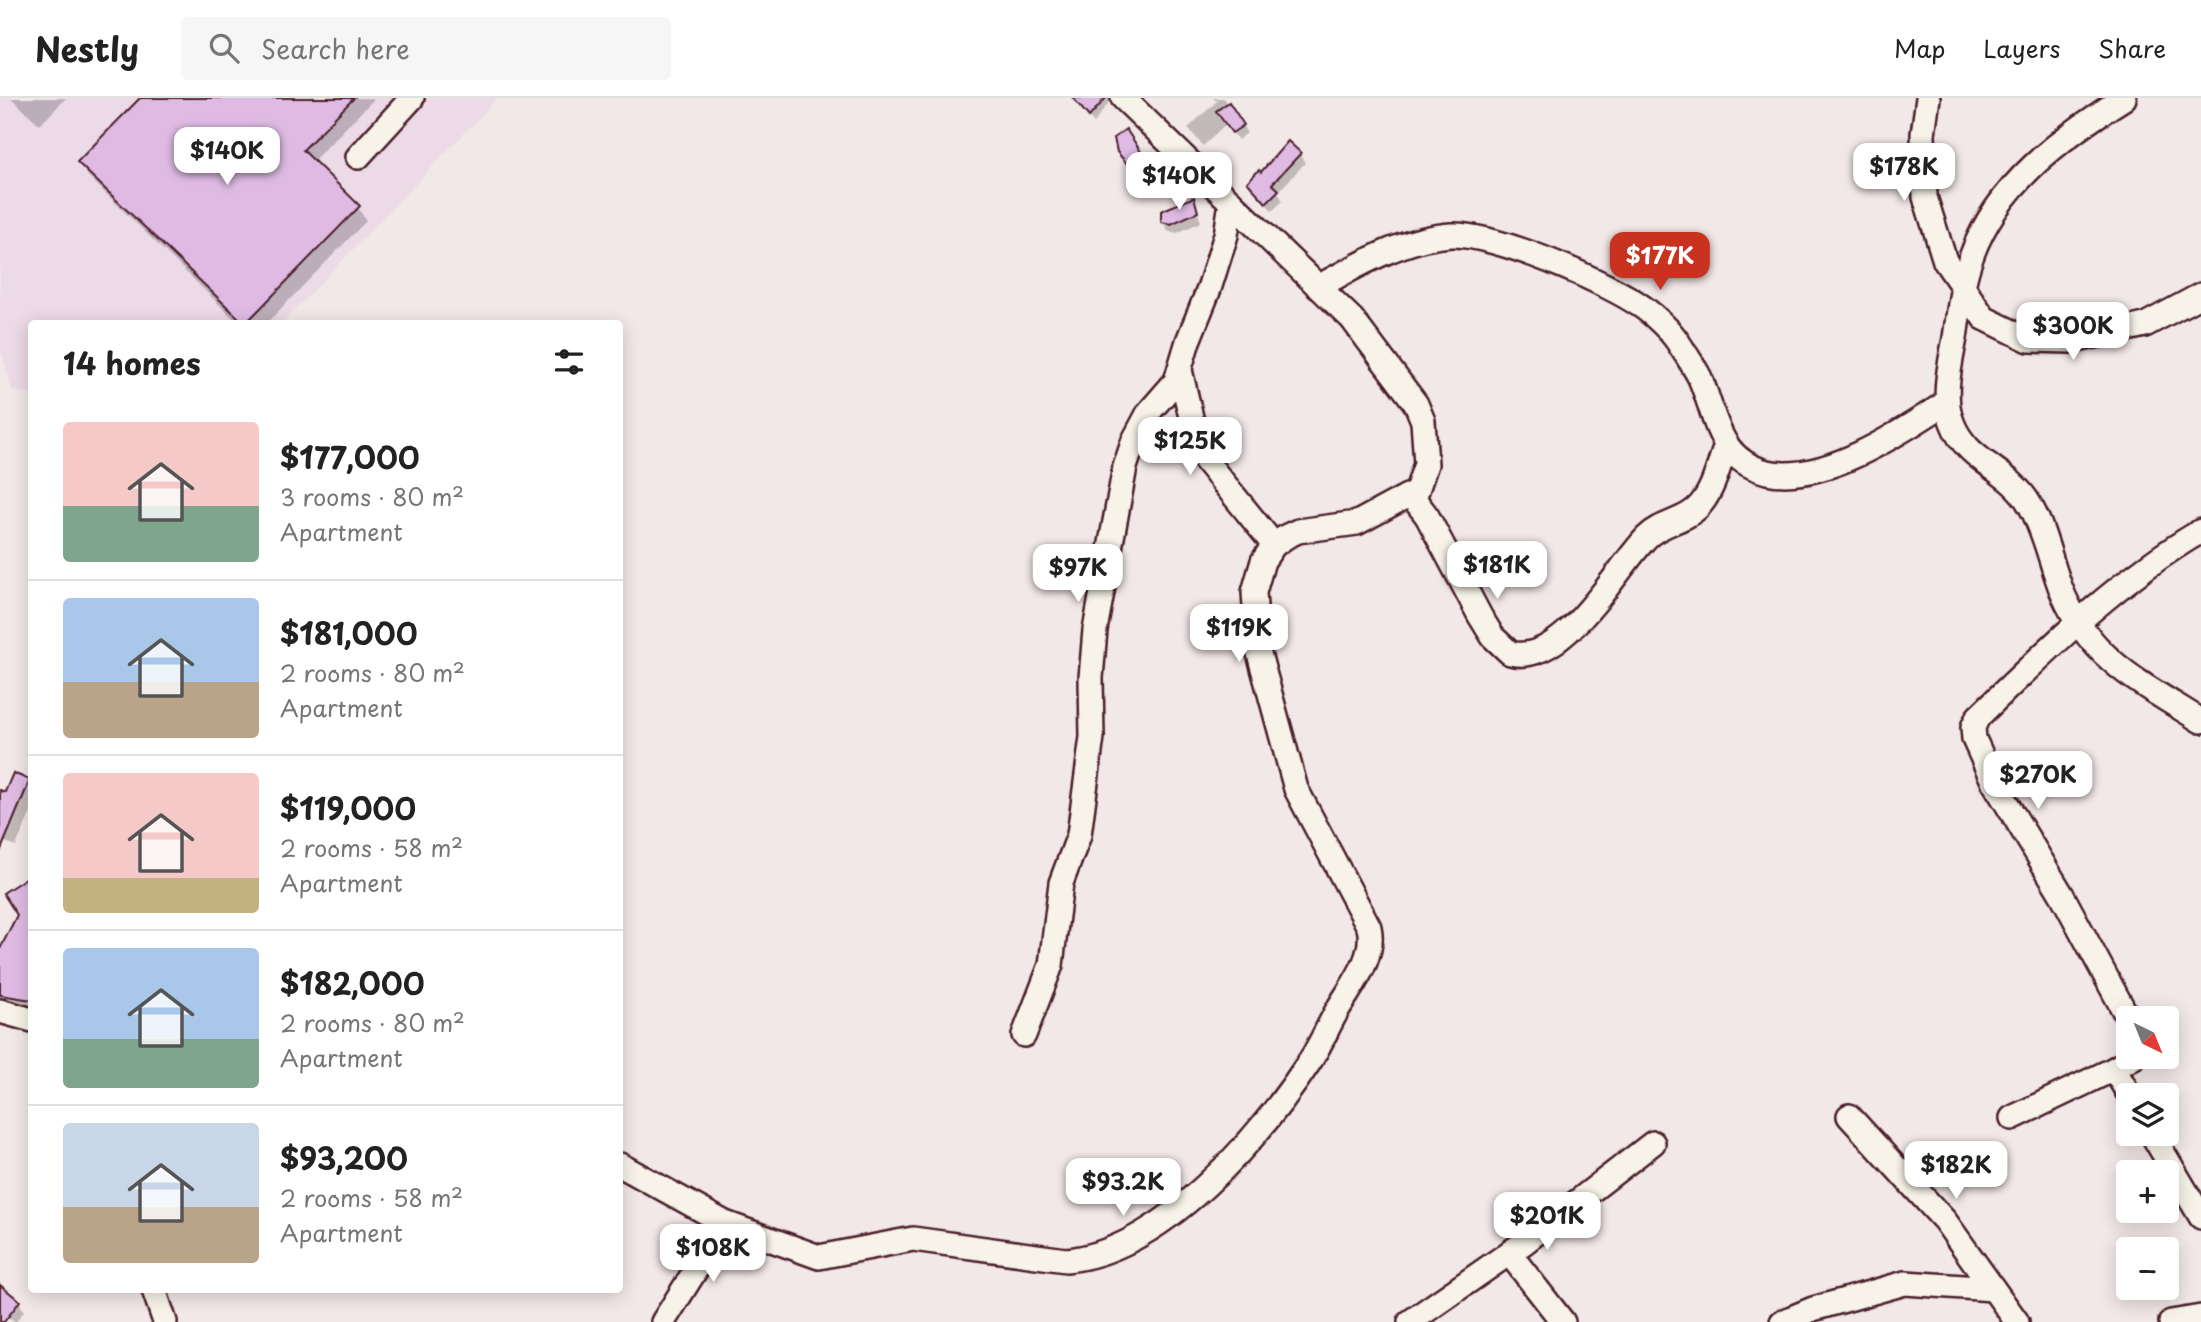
<!DOCTYPE html>
<meta charset="utf-8">
<style>
:root{--surface:#fff;--page:#f6f6f6;--text:#222;--muted:#767676;--line:#e0e0e0;--accent:#c8321e}
body{margin:0;font-family:"Playpen Sans",sans-serif;background:var(--page);color:var(--text);height:100vh;display:flex;flex-direction:column;font-size:26px;white-space:nowrap}
*{box-sizing:border-box;margin:0}
p{font-size:23px;color:var(--muted)}
.icon{flex:none;width:38px;height:38px;fill:none;stroke:currentColor;stroke-width:2;stroke-linecap:round;stroke-linejoin:round}
.map{position:relative;flex:1;overflow:hidden}
.drawer{position:absolute;left:28px;top:222px;width:595px;height:973px;display:flex;flex-direction:column;background:var(--surface);border-radius:7px;box-shadow:0 4px 18px #0003}
.drawer>*{flex:none}
.needle{width:46px;rotate:137deg}
.controls{position:absolute;left:2116px;top:908px;display:grid;gap:14px}
.controls a{display:grid;place-items:center;width:63px;height:63px;border-radius:7px;background:var(--surface);box-shadow:0 4px 18px #0003;font-size:35px}
.price{position:absolute;translate:-50% -60px;padding:0 16px;border-radius:14px;background:#fff;color:#222;font-size:23px;line-height:46px;filter:drop-shadow(0 2px 4px #0008)}
.price::after{content:'';position:absolute;left:50%;top:42px;width:21px;height:16px;margin-left:-10px;background:inherit;clip-path:polygon(0 0,100% 0,50% 100%)}
.price.on{background:var(--accent);color:#fff}
ul{padding:0;list-style:none}
li{display:flex;align-items:center;gap:21px;height:175px;padding:0 35px}
li+li{border-top:2px solid var(--line)}
li span{display:grid;place-items:center;flex:none;width:196px;height:140px;border-radius:7px;color:#555}
li>.icon{margin-inline-start:auto}
span .icon{width:84px;height:84px;fill:#fffc;stroke-width:1}
li b{font-size:30px}
h2{display:flex;justify-content:space-between;align-items:center;height:84px;padding:0 35px;font-size:30px}
header{display:flex;align-items:center;gap:42px;box-sizing:border-box;height:98px;padding:0 35px;background:var(--surface);border-bottom:2px solid var(--line)}
header strong{font-size:33px}
nav{display:flex;gap:38px;margin-inline-start:auto;font-size:24px}
.search{width:490px;height:63px;background:var(--page);display:flex;align-items:center;gap:18px;box-sizing:border-box;padding:0 24px;border-radius:7px;color:var(--muted);font-size:26px}
.map>svg:first-child{display:block}
.built{fill:#ecdae6}
.shadow{fill:#0003}
.building{fill:#dfbbe4;stroke:#4a1f2b;stroke-width:2}
.lines{fill:none;stroke-linecap:round;stroke-linejoin:round}
.minor-casing{stroke:#4a1f2b;stroke-width:28}
.minor{stroke:#f7f3e8;stroke-width:23}
</style>
<header>
<strong>Nestly</strong>
<div class="search"><svg class="icon" aria-label="search" viewBox="0 0 24 24"><circle cx="10" cy="10" r="6"/><path d="M15 15l6 6"/></svg>Search here</div>
<nav><a>Map</a><a>Layers</a><a>Share</a></nav>
</header>
<div class="map">
<svg width="2201" height="1224" viewBox="0 0 2201 1224">
<rect width="100%" height="100%" fill="#f2e8e7"/>
<filter id="ink" filterUnits="userSpaceOnUse"><feTurbulence type="fractalNoise" baseFrequency=".0143" numOctaves="2"/><feDisplacementMap in="SourceGraphic" scale="14" xChannelSelector="R" yChannelSelector="G"/><feConvolveMatrix kernelMatrix="1 2 1 2 8 2 1 2 1" color-interpolation-filters="sRGB"/></filter>
<g filter="url(#ink)">
<path class="built" d="M0,0h498l-217,226h-249l-1,69 -19,-2 -12,-46z"/>
<g class="shadow">
<path d="M11,0h55l-26,27z"/>
<path d="M142,0h233l-63,64 46,45 8,14 -100,103h-27l-151,-148 -8,-14z"/>
<path d="M1074,0h38l-18,25z"/>
<path d="M1213,0h11l23,35 -9,7 -11,-16 -24,22 -15,-18 29,-27z"/>
<path d="M1300,56l5,9 -27,29 5,9 -11,10 -22,-29z"/>
<path d="M1123,61l25,5 4,7 -12,8z"/>
<path d="M1193,101l8,23 -24,11 -9,-2 -5,-9z"/>
<path d="M29,684l3,28 -16,36 -16,-6v-48l6,2z"/>
<path d="M25,782l7,92v38l-32,-7v-50l19,-38z"/>
<path d="M3,1191l16,13 5,9 -8,11 -16,-9v-20z"/>
</g>
<g class="building">
<path d="M140,0h214l-51,52 57,56 -115,118 -168,-162z"/>
<path d="M1073,0h33l-17,19z"/>
<path d="M1229,4l15,23 -12,8 -16,-22z"/>
<path d="M1126,31l23,35 -14,9 -18,-21 -3,-14z"/>
<path d="M1288,43l13,12 -29,31 7,6 -13,13 -19,-21 12,-12 2,2z"/>
<path d="M1194,99l4,15 -27,12 -10,-2v-11z"/>
<path d="M13,675l17,7 -30,72v-62l5,2z"/>
<path d="M26,780l6,8v114l-32,-5v-46l17,-34 -14,-22z"/>
<path d="M0,1187l20,16 -16,21h-4z"/>
</g>
<g class="lines">
<defs>
<g id="minor">
<path d="M1123,0l229,221 64,85 7,17 3,43 -12,35"/>
<path d="M1928,0l-5,36 2,63 20,64 39,57 45,22 43,1 73,-16 56,-30"/>
<path d="M2124,0c-61,38 -127,87 -152,157 -10,26 -13,56 -17,83 -5,27 -13,58 -3,84 15,41 57,46 78,83 16,28 21,60 33,89 29,67 80,90 138,127"/>
<path d="M358,59l54,-59"/>
<path d="M1318,189c40,-22 86,-49 133,-52 43,-2 157,47 193,73 11,8 26,22 34,34 7,11 16,24 22,36 17,40 17,81 67,94 56,13 136,-41 180,-70"/>
<path d="M1180,272l17,73 8,17 69,85"/>
<path d="M0,913l32,9"/>
<path d="M2128,920l-66,-123 -69,-114 -19,-42 -1,-12 5,-10c70,-68 138,-136 223,-186"/>
<path d="M1024,937l27,-70 10,-82 18,-48 13,-98 -1,-59 4,-48 30,-163 9,-27 15,-28 27,-31 12,-40 21,-52 17,-54 5,-33"/>
<path d="M2114,971l20,-12"/>
<path d="M1849,1018l96,105 72,101"/>
<path d="M2012,1020l102,-49 16,27"/>
<path d="M2152,1036l49,83"/>
<path d="M620,1067l105,58 94,34 94,-18 153,21c96,-8 194,-123 244,-199 11,-17 18,-35 28,-52 14,-24 38,-52 31,-82l-73,-138 -38,-139 -4,-58 9,-31 11,-16 13,-9 11,-5 59,-8 50,-27 7,3 13,17 53,100 13,21 17,16c53,14 105,-83 137,-116 15,-15 41,-16 54,-33 13,-16 18,-39 25,-59"/>
<path d="M1509,1155l54,69"/>
<path d="M154,1192l11,32"/>
<path d="M663,1224l62,-99"/>
<path d="M1410,1224l115,-80 128,-99"/>
<path d="M1782,1224l31,-13 92,-26 88,6"/>
<path d="M2171,1224l30,-5"/>
</g>
</defs>
<use href="#minor" class="minor-casing"/>
<use href="#minor" class="minor"/>
</g>
</g>
</svg>
<div class="controls">
<a><svg class="needle" viewBox="-14 -14 28 28"><path d="M0-13l5 13h-10z" fill="#e53935"/><path d="M0 13l5-13h-10z" fill="#767676"/></svg></a>
<a><svg class="icon" aria-label="layers" viewBox="0 0 24 24"><path d="M12 4l9 5-9 5-9-5zM3 14l9 5 9-5"/></svg></a>
<a>+</a>
<a>−</a>
</div>
<b class="price" style="left:227px;top:89px">$140K</b>
<b class="price" style="left:1904px;top:105px">$178K</b>
<b class="price" style="left:1179px;top:114px">$140K</b>
<b class="price on" style="left:1660px;top:194px">$177K</b>
<b class="price" style="left:2073px;top:264px">$300K</b>
<b class="price" style="left:1190px;top:379px">$125K</b>
<b class="price" style="left:1497px;top:503px">$181K</b>
<b class="price" style="left:1078px;top:506px">$97K</b>
<b class="price" style="left:1239px;top:566px">$119K</b>
<b class="price" style="left:2038px;top:713px">$270K</b>
<b class="price" style="left:1956px;top:1103px">$182K</b>
<b class="price" style="left:1123px;top:1120px">$93.2K</b>
<b class="price" style="left:1547px;top:1154px">$201K</b>
<b class="price" style="left:713px;top:1186px">$108K</b>
<section class="drawer">
<h2>14 homes<svg class="icon" aria-label="filters" viewBox="0 0 24 24"><path d="M4 7h16M4 17h16"/><circle cx="9" cy="7" r="2"/><circle cx="15" cy="17" r="2"/></svg></h2>
<ul>
<li><span style="background:linear-gradient(#f6c9c9 60%,#7fa58c 0)"><svg class="icon" aria-label="home" viewBox="0 0 24 24"><path d="M3 11l9-7 9 7M6 9v11h12V9"/></svg></span><div><b>$177,000</b><p>3 rooms · 80 m²</p><p>Apartment</p></div></li>
<li><span style="background:linear-gradient(#a9c7e8 60%,#b9a48a 0)"><svg class="icon" aria-label="home" viewBox="0 0 24 24"><path d="M3 11l9-7 9 7M6 9v11h12V9"/></svg></span><div><b>$181,000</b><p>2 rooms · 80 m²</p><p>Apartment</p></div></li>
<li><span style="background:linear-gradient(#f6c9c9 75%,#c2b280 0)"><svg class="icon" aria-label="home" viewBox="0 0 24 24"><path d="M3 11l9-7 9 7M6 9v11h12V9"/></svg></span><div><b>$119,000</b><p>2 rooms · 58 m²</p><p>Apartment</p></div></li>
<li><span style="background:linear-gradient(#a9c7e8 65%,#7fa58c 0)"><svg class="icon" aria-label="home" viewBox="0 0 24 24"><path d="M3 11l9-7 9 7M6 9v11h12V9"/></svg></span><div><b>$182,000</b><p>2 rooms · 80 m²</p><p>Apartment</p></div></li>
<li><span style="background:linear-gradient(#c9d6e8 60%,#b9a48a 0)"><svg class="icon" aria-label="home" viewBox="0 0 24 24"><path d="M3 11l9-7 9 7M6 9v11h12V9"/></svg></span><div><b>$93,200</b><p>2 rooms · 58 m²</p><p>Apartment</p></div></li>
</ul>
</section>
</div>
